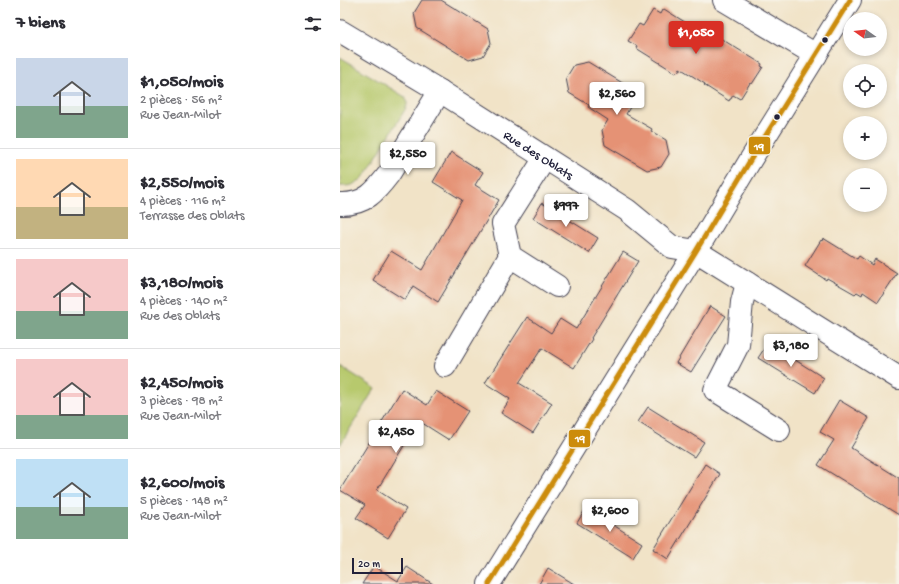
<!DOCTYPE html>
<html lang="fr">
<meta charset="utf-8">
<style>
:root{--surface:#fff;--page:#f7f7f7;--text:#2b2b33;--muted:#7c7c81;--line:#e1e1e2;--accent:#d93025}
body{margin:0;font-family:"Gochi Hand",sans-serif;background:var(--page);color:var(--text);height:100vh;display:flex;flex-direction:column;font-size:15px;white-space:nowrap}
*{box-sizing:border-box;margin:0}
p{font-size:13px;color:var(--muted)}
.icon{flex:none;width:22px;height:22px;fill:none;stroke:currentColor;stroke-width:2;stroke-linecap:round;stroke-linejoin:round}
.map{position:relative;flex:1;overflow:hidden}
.sheet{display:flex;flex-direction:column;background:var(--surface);width:340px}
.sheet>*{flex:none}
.needle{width:26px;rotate:284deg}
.fabs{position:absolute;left:503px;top:12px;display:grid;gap:8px}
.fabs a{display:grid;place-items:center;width:44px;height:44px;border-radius:50%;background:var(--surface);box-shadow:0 2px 6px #0003;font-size:20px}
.scale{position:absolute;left:12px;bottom:10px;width:51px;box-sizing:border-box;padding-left:4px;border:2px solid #22223b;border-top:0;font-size:11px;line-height:14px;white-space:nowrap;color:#22223b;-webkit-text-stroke:3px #f7f3e8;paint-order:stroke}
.price{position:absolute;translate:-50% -34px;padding:0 9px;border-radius:4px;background:#fff;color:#222;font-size:13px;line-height:26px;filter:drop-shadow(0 1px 2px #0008)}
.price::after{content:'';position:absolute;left:50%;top:24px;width:12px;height:9px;margin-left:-6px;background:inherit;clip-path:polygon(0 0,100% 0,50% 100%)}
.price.selected{background:var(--accent);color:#fff}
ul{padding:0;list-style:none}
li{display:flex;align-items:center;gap:12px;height:100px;padding:0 16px}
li+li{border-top:1px solid var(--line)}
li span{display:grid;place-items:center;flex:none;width:112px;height:80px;border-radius:0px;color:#555}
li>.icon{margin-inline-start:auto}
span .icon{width:48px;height:48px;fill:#fffc;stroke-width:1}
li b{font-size:17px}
h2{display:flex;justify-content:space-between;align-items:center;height:48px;padding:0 16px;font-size:17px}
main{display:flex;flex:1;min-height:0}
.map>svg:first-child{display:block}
.green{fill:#b7c96d;stroke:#6c7654}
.building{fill:#e59275}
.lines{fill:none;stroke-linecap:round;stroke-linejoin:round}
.minor-casing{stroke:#413f50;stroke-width:24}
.minor{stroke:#fff;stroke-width:22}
.bus-1-casing{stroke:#f7f3e8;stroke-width:8}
.bus-1{stroke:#cc8c0c;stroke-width:5}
.bus-dot{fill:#22223b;stroke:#f7f3e8;stroke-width:1.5}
.labels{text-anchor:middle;stroke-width:3.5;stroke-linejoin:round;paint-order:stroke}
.street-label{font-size:13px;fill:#22223b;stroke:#f7f3e8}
.line-badge{stroke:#f7f3e8;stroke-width:1.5}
.badge-label{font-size:11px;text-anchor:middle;font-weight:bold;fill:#fff}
</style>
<main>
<section class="sheet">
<h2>7 biens<svg class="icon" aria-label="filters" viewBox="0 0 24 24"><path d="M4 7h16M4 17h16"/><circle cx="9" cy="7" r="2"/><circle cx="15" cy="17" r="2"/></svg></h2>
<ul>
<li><span style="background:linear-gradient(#c9d6e8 60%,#7fa58c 0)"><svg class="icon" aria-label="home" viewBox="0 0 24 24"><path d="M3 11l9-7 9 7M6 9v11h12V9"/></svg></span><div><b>$1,050/mois</b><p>2 pièces · 56 m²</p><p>Rue Jean-Milot</p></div></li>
<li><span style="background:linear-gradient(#ffd9b3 60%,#c2b280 0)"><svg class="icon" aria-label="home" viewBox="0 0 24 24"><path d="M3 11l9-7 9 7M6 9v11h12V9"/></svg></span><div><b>$2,550/mois</b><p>4 pièces · 116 m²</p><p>Terrasse des Oblats</p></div></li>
<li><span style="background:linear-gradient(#f6c9c9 65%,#7fa58c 0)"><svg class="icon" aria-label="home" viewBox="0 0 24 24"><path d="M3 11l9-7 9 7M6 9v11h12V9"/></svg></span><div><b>$3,180/mois</b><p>4 pièces · 140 m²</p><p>Rue des Oblats</p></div></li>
<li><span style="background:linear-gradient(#f6c9c9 70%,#7fa58c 0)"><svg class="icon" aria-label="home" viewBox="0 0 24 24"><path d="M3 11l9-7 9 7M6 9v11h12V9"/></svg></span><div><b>$2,450/mois</b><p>3 pièces · 98 m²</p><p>Rue Jean-Milot</p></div></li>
<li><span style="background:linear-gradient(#bfe0f5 60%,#7fa58c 0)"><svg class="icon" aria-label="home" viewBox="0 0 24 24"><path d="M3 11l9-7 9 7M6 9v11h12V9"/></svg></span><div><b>$2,600/mois</b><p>5 pièces · 148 m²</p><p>Rue Jean-Milot</p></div></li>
</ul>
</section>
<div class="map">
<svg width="559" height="584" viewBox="0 0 559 584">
<rect width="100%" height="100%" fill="#f7f3e8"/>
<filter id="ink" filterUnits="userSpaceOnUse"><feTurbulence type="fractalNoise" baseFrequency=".025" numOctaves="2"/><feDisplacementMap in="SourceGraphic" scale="8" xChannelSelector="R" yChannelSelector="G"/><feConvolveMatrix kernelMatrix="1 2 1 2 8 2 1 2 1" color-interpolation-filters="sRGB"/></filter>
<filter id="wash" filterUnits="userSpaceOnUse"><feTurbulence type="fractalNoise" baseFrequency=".012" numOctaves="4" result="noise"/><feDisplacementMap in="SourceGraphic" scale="16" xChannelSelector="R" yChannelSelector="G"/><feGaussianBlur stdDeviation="0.9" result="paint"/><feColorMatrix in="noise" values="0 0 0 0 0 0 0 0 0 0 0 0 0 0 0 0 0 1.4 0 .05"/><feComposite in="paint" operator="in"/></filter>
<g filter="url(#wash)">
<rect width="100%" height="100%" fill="#f1e3c7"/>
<g class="green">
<path d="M0,57l65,40c2,4 3,6 1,11l-39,64 -5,7 -10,6 -6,1h-6z"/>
<path d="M0,366l35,22 -35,57z"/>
</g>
<g id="blocks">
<g class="building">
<path d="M82,0h19l47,29 3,14 -8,13 -14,4 -52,-32 -3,-15z"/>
<path d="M324,9l24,15 -1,1 24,15 2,-4 1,1 1,-2 47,29 -1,2 2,1 -11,17 -2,-1 -10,16 -7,-4 -2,4h-1l-1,2 -25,-16 1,-1 -25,-16 -2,4 -1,-1 -1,2 -40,-25 1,-2 -9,-5 11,-17 4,2 10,-16 7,4 2,-4 1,1z"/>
<path d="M248,62l41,25 4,15 -7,12 26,15 -1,2 15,9 3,14 -8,13 -14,3 -42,-25 -3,-15 6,-10 -20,-13 1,-2 -20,-12 -3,-15 8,-13z"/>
<path d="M111,152l32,20 -8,13 24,15 -61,102 -25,-16 -8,14 -32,-20 18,-29 31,19 40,-70 -29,-18z"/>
<path d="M202,203l56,35 -9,15 -56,-35z"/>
<path d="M483,238l34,21 2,-3 13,9 3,-6 22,14 -19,29 -15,-10 -1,3 -5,-3 -2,2 -28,-16 -1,2 -21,-14 16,-26 1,1z"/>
<path d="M283,252l15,9 -47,77 1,1 -18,29 -32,-20 -23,35 33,20 -19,30 -32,-20 9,-14 -25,-16 42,-66 24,16 9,-14 16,10z"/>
<path d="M370,306l16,10 -35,56 -15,-9z"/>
<path d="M428,343l56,35 -9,15 -57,-35z"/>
<path d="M62,389l25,16 9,-14 32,20 -19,29 -30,-19 -42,69 29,19 -18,29 -32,-20 9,-13 -25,-15z"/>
<path d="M499,400l30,18 -18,30 48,30v37l-81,-50 16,-25 -14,-8z"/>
<path d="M308,407l56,35 -10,15 -56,-35z"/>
<path d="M365,464l15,10 -52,85 -15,-10z"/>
<path d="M246,508l56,35 -9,15 -56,-35z"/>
<path d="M34,566l24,15 9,-14 26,17h-71z"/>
<path d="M208,568l26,16h-35z"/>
</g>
</g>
</g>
<g filter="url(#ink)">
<use href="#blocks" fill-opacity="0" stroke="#413f50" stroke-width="1"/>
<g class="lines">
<defs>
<g id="minor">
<path d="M384,0l92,55"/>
<path id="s1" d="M0,31l100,60 187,119 45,37 24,4 203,127"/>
<path d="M205,158l-42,66 7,32 47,30"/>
<path d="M0,204c25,1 36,-13 49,-30l51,-83"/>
<path d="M407,283l-5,19 -4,43 -23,45 64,40"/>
<path d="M105,366l65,-110"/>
<path d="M149,584l207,-333 55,-92 99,-159"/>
</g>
</defs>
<use href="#minor" class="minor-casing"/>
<use href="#minor" class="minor"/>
<defs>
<path id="bus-1" d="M149,584l207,-333 55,-92 99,-159"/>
</defs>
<use href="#bus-1" class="bus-1-casing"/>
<use href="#bus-1" class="bus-1"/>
</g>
</g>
<g class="bus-dot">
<circle cx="485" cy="40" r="3.5"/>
<circle cx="437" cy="117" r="3.5"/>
</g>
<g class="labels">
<g class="street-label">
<text dy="5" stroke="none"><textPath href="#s1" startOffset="234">Rue des Oblats</textPath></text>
</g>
</g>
<g class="line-badge">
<rect x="408" y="136" width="23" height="19" rx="4" fill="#cc8c0c"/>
<rect x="228" y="429" width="23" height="19" rx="4" fill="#cc8c0c"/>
</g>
<g class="badge-label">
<text x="419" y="150">19</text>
<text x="240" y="442">19</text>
</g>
</svg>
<div class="fabs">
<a><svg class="needle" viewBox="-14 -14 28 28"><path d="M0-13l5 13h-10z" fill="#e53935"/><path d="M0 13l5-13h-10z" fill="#7c7c81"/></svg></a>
<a><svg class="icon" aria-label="locate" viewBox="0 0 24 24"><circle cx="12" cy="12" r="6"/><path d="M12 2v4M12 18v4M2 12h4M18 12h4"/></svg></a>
<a>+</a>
<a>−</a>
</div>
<div class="scale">20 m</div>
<b class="price selected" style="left:356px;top:55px">$1,050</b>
<b class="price" style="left:277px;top:116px">$2,560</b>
<b class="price" style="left:68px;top:176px">$2,550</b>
<b class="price" style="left:226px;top:228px">$997</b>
<b class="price" style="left:451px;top:368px">$3,180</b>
<b class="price" style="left:56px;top:454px">$2,450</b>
<b class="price" style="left:270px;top:533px">$2,600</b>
</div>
</main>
